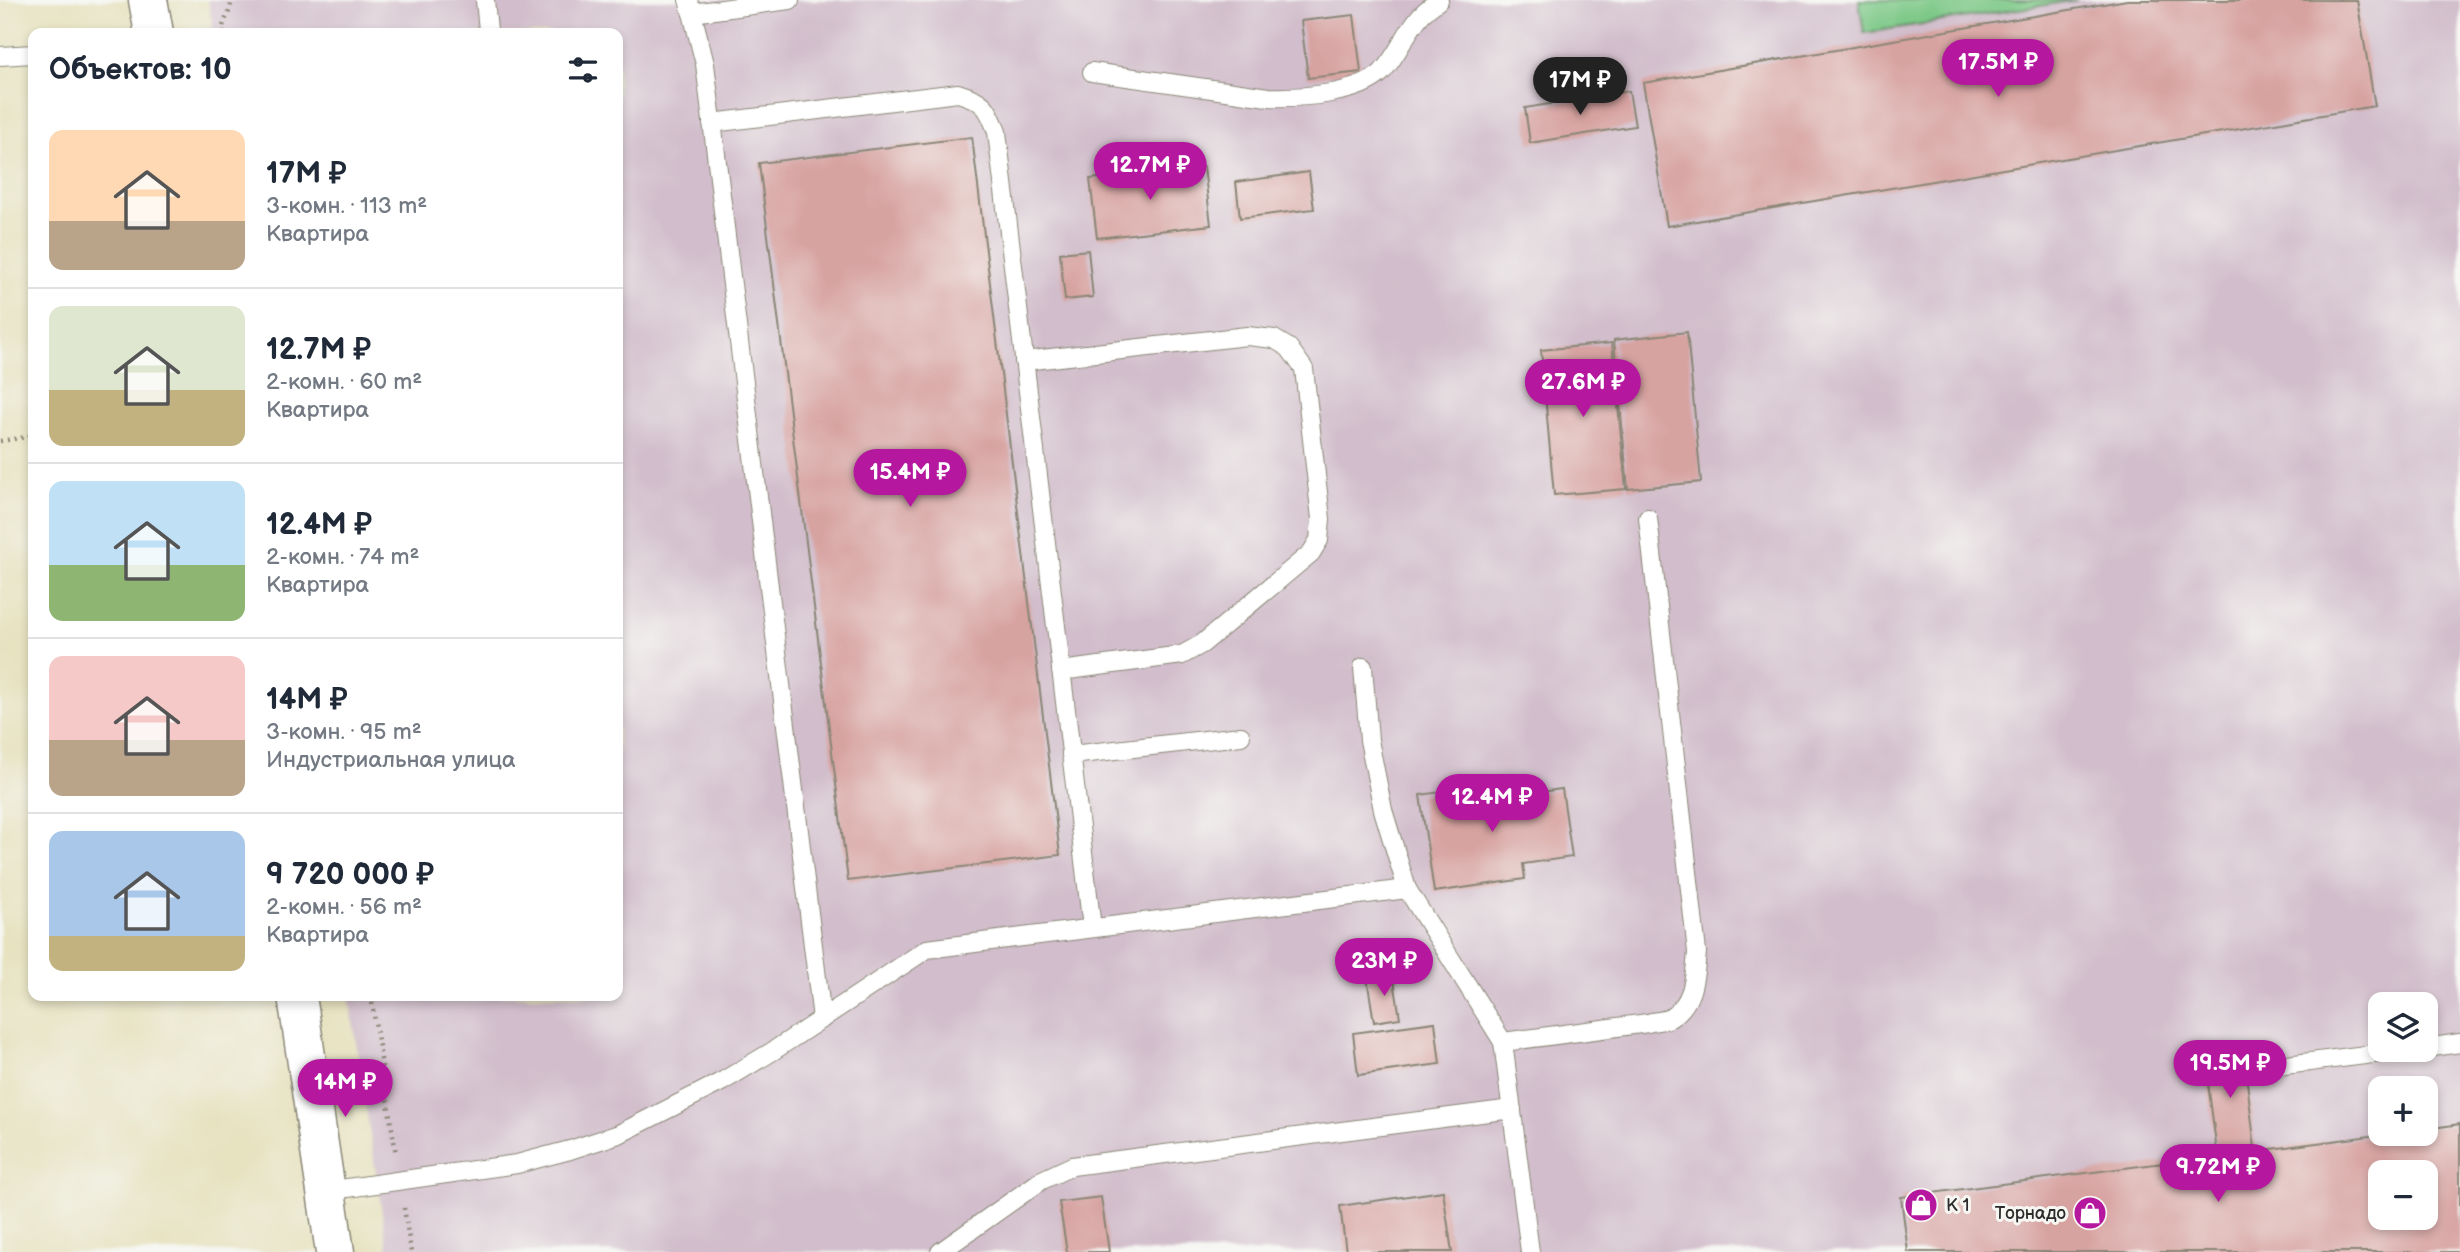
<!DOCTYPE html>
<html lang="ru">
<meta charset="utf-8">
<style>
:root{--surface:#fff;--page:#f2f2f3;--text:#1f2937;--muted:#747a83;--line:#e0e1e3;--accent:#b5179e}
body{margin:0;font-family:"Balsamiq Sans",sans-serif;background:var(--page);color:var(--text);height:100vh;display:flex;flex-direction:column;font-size:26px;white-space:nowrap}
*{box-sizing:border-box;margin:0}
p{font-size:23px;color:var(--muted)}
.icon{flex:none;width:38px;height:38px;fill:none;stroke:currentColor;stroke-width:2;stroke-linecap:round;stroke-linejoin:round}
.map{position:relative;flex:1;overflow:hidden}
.panel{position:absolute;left:28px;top:28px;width:595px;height:973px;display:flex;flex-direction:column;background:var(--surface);border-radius:14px;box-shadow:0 4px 10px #0003}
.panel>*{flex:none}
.fabs{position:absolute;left:2368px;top:992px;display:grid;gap:14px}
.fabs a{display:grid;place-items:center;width:70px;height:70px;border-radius:14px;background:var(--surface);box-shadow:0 4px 10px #0003;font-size:35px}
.price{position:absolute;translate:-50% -60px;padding:0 16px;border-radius:24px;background:var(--accent);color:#fff;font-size:23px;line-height:46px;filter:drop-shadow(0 2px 4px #0008)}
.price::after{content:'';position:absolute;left:50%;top:42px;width:21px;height:16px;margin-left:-10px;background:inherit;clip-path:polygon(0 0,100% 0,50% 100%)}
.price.on{background:#222;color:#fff}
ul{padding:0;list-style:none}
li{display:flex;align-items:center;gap:21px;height:175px;padding:0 21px}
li+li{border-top:2px solid var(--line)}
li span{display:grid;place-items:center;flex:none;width:196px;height:140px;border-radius:14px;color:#555}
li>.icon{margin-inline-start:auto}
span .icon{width:84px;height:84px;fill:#fffc;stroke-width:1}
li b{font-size:30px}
h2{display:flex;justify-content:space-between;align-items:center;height:84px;padding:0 21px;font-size:30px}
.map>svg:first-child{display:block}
.industrial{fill:#d1bdcb;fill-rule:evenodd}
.green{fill:#7cc886;stroke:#547a58;stroke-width:2}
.building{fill:#d7a3a1;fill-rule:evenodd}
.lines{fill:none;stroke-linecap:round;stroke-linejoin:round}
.lane-casing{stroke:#898676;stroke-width:20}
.secondary-casing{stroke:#898676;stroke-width:41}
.path{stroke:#898676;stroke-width:4.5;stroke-dasharray:2 5;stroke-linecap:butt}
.lane{stroke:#fff;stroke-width:18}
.secondary{stroke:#fff;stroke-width:38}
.labels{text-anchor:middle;stroke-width:6;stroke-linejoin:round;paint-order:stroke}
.poi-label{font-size:18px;fill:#2b2b2b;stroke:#f6f6f2;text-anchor:start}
</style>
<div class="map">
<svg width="2460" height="1252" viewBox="0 0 2460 1252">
<rect width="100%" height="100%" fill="#f6f6f2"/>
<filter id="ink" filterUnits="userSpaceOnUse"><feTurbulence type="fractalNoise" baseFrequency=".0143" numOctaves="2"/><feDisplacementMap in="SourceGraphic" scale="14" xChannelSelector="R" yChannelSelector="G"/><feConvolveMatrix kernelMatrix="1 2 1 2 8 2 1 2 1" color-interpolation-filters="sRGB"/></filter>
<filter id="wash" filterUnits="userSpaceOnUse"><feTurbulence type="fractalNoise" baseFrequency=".00686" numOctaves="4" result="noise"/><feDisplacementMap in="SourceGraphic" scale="28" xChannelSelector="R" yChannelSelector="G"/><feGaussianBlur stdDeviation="1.57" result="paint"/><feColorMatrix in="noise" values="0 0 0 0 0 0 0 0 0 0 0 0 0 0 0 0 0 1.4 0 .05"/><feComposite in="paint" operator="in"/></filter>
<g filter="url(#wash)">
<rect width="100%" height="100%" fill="#e7e2c0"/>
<path class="industrial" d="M208,0h2252v1252h-2072l-39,-256h269v-963h-404zM2380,1004h46v46h-46zM2380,1088h46v46h-46zM2380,1172h46v46h-46z"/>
<path class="green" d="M1859,0h218l-213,33z"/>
<g id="blocks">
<g class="building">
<path d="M2127,0h230l18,106 -708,120 -24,-143z"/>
<path d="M1354,15l7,57 -53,6 -7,-57z"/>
<path d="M1629,91l6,35 -105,17 -5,-35z"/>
<path d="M972,137l88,718 -212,26 -89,-718z"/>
<path d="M1204,167l7,58 -114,13 -7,-59z"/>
<path d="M1309,172l5,37 -74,9 -4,-36z"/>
<path d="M1088,250l5,47 -28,3 -5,-47z"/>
<path d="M1687,332l14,150 -73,7 -14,-149z"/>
<path d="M1612,343l14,146 -72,6 -13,-145z"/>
<path d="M1511,782l2,14 49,-7 10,68 -49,7 2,15 -91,13 -14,-97z"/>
<path d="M1393,974l7,44 -26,4 -7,-44z"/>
<path d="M1435,1022l5,42 -82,11 -5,-42z"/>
<path d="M2243,1049l12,99 -38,4 -13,-99z"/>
<path d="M2460,1124v128h-552l-7,-55 485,-63h40v-5zM2380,1172h46v46h-46z"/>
<path d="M1443,1191l9,61h-106l-6,-46z"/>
<path d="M1101,1197l8,55h-42l-8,-50z"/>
</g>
</g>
</g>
<g filter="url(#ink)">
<use href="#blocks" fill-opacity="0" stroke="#898676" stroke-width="2"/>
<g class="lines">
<defs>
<g id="lane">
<path d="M485,0l3,30"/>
<path d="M688,0l4,13 98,-13"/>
<path d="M692,13l13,51 117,955"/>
<path d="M0,56l33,-2"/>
<path d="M1092,72l176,25c31,1 91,-2 114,-25 16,-17 24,-41 40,-58 5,-5 12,-10 17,-14"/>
<path d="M712,123l246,-30c26,8 30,13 39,39l95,796"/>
<path d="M1024,361l223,-25 27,3 15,9 15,21 17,150 -2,21 -8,13 -109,91 -20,11 -121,16"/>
<path d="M1363,667l6,73 14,70 24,79 96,153 27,210"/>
<path d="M1071,755l170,-19"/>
<path d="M1503,1042l145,-19c6,-2 16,-2 22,-5 24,-14 25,-43 27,-66l-49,-434"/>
<path d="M2426,1048l34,-5"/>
<path d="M2270,1067l135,-17"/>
<path d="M326,1191l191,-27 53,-14 49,-16 104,-53 50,-30 154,-102 480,-60"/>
<path d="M940,1252l102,-72 30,-14 440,-57"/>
</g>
<g id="secondary">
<path d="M148,0l6,33"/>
<path d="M297,996l38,256"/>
</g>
</defs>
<use href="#lane" class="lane-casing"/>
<use href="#secondary" class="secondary-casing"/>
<g class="path">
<path d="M223,33c-2,-12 9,-20 8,-33"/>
<path d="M0,441l33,-5"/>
<path d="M371,996l25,158"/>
<path d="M404,1208l7,44"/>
</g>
<use href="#lane" class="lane"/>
<use href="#secondary" class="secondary"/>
</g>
</g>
<defs>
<symbol id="shop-disc" viewBox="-11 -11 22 22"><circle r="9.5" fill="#b5179e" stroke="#f6f6f2"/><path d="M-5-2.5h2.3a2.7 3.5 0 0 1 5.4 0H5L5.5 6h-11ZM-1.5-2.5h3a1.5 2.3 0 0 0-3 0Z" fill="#fff"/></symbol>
</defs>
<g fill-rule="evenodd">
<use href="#shop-disc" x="1902" y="1186" width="38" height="38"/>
<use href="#shop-disc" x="2071" y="1194" width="38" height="38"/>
</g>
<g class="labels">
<g class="poi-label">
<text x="1946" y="1211">К 1</text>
<text x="2066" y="1219" text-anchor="end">Торнадо</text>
</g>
</g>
</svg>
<div class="fabs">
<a><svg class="icon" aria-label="layers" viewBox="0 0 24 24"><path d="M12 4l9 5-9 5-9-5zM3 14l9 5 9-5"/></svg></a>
<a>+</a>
<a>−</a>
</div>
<b class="price" style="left:1998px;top:99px">17.5M ₽</b>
<b class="price on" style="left:1580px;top:117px">17M ₽</b>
<b class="price" style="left:1150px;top:202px">12.7M ₽</b>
<b class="price" style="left:1583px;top:419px">27.6M ₽</b>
<b class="price" style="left:910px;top:509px">15.4M ₽</b>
<b class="price" style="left:1492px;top:834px">12.4M ₽</b>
<b class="price" style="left:1384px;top:998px">23M ₽</b>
<b class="price" style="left:2230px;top:1100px">19.5M ₽</b>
<b class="price" style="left:345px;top:1119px">14M ₽</b>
<b class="price" style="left:2218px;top:1204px">9.72M ₽</b>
<section class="panel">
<h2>Объектов: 10<svg class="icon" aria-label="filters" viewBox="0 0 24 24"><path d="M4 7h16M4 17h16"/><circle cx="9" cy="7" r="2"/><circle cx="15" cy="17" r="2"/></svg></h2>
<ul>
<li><span style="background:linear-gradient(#ffd9b3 65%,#b9a48a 0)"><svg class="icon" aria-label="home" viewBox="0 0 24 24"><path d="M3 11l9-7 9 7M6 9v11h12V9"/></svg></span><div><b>17M ₽</b><p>3-комн. · 113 m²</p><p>Квартира</p></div></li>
<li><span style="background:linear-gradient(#dfe7d0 60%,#c2b280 0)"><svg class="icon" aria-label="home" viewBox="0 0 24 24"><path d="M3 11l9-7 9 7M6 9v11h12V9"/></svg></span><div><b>12.7M ₽</b><p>2-комн. · 60 m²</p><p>Квартира</p></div></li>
<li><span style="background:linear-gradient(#bfe0f5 60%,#8fb573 0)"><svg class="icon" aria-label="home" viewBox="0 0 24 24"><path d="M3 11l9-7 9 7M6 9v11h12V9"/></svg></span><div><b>12.4M ₽</b><p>2-комн. · 74 m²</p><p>Квартира</p></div></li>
<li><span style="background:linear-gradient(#f6c9c9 60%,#b9a48a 0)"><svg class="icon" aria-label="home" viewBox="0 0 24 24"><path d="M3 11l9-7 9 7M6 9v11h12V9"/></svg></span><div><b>14M ₽</b><p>3-комн. · 95 m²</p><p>Индустриальная улица</p></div></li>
<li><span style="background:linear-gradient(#a9c7e8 75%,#c2b280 0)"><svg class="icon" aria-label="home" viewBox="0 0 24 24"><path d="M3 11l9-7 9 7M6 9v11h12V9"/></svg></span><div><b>9 720 000 ₽</b><p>2-комн. · 56 m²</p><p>Квартира</p></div></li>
</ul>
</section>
</div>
